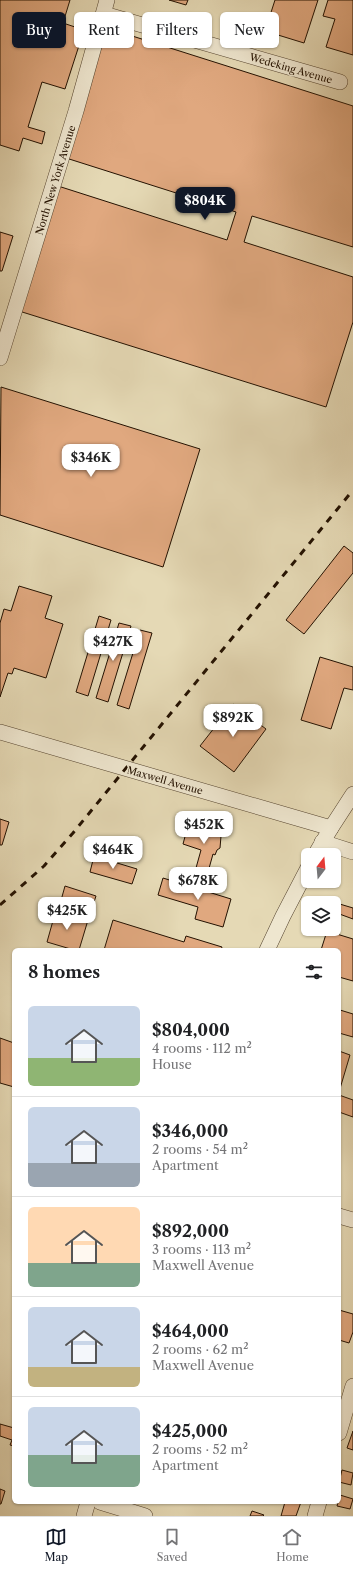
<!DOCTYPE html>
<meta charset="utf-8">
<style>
:root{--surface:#fff;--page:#f6f6f6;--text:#202124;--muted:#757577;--line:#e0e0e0;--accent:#111827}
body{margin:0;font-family:"Libre Caslon Text",serif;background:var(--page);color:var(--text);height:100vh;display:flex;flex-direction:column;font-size:15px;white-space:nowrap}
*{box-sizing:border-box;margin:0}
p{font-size:13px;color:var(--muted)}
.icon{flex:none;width:22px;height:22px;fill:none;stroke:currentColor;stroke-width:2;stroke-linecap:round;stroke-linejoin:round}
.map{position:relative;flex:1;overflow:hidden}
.panel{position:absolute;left:12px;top:948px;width:329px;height:556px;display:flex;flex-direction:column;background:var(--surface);border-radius:6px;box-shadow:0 1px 3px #0004}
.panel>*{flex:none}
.top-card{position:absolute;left:12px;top:12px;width:329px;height:36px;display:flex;gap:8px}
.needle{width:26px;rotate:16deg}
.controls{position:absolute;left:301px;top:848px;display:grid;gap:8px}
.controls a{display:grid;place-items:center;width:40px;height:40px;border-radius:6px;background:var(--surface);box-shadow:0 1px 3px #0004;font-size:20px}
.price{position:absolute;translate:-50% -34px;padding:0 9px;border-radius:8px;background:#fff;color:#222;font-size:13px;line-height:26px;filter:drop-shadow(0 1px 2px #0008)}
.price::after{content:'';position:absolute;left:50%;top:24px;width:12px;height:9px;margin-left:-6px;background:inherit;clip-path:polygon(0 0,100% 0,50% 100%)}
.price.on{background:var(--accent);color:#fff}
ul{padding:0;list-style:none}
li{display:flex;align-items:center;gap:12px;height:100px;padding:0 16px}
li+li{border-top:1px solid var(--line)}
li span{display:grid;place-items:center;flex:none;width:112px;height:80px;border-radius:6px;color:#555}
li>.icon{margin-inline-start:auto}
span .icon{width:48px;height:48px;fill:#fffc;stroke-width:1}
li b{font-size:17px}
h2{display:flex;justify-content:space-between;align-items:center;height:48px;padding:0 16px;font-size:17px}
.tag{padding:0 14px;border-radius:6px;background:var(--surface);box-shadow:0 1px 3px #0004;font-size:14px;line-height:36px}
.tag.on{background:var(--accent);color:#fff}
.tabs{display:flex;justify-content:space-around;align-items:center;height:56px;border-top:1px solid var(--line);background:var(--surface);font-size:11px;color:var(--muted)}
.tabs a{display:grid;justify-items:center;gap:2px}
.tabs .on{color:var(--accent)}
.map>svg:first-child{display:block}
.building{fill:#e0a87f;stroke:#231101}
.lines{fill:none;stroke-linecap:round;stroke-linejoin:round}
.minor-casing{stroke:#54432e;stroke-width:16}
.minor{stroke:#eee6cf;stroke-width:15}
.rail{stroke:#231101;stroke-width:3;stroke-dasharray:7 7;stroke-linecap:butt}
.labels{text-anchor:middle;stroke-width:3;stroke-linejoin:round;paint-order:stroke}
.street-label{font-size:10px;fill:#231101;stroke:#eee6cf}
</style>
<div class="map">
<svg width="353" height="1516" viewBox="0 0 353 1516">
<rect width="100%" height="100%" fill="#e5d9b5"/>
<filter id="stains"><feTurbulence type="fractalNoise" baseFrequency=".005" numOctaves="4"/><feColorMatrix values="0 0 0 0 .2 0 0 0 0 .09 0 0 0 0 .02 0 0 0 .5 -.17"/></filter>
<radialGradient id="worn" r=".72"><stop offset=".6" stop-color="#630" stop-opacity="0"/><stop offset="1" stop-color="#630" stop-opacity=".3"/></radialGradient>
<g class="building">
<path d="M0,0h70l-7,23 21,7 -19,59 -23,-7 -14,45 17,5 -3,12 -19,-6 -4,13 -19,-6z"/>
<path d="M169,0h19l-2,5z"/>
<path d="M275,0h43l-14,43 -39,-12z"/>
<path d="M328,0h25v55l-27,-8 9,-28 -12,-3z"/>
<path d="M107,28l246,78v141l-101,-31 -8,26 109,35v45l-27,85 -307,-96 39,-125 169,54 9,-28 -170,-54z"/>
<path d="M0,232l13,4 -11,35h-2z"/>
<path d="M1,387l199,62 -37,118 -163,-52z"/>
<path d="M344,546l9,7v20l-49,61 -18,-14z"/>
<path d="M19,586l33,10 -7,22 18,6 -17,54 -32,-10 -2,6 -4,-1 -8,24v-74l4,-14 7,2z"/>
<path d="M99,616l12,4 -23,76 -12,-4z"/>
<path d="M119,623l12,3 -23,76 -12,-4z"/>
<path d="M140,630l12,3 -23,76 -12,-4z"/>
<path d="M320,657l33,10v23l-9,-2 -13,41 -30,-9z"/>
<path d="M233,704l33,25 -32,43 -34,-26z"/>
<path d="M0,819l9,3 -7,23h-2z"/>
<path d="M198,824l14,5 -2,4 11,3 -1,12 -3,2 -2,5 -2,-1 -5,18 -12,-4 5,-18 -18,-6 3,-11 8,2z"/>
<path d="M94,856l43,13 -5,15 -42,-12z"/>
<path d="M163,878l68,21 -8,28 -28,-8 3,-12 -40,-12z"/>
<path d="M65,886l31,10 -6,18 -30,-10z"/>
<path d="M333,902l20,6v11l-19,-7z"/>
<path d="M56,910l32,10 -9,30h-5l-27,-8z"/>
<path d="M113,920l71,22 2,-6 36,11 -1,3h-117z"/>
<path d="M327,931l26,8v42l-14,-4v-27h-18z"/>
<path d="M340,1010l13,4v23l-14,-4z"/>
<path d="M0,1038l14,5v44l-14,-4z"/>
<path d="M339,1051l11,4 -11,37z"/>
<path d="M339,1095l14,5v17l-14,-5z"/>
<path d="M339,1310l14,4v18l-4,11 -10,-3z"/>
<path d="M0,1424l14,4v18l-4,-1 2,-5 -12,-4z"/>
<path d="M353,1431v19l-6,-2z"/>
<path d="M342,1470l11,3 -2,12 -12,-3z"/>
<path d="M0,1489l5,2 -4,13h-1z"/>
<path d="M340,1495l13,4 -3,10 -13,-3z"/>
<path d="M285,1502h16l-5,14h-15z"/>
<path d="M252,1511l12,4 -1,1h-13z"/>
</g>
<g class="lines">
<defs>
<g id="minor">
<path d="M104,14l236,68"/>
<path d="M0,358l76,-247 31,-111"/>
<path d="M0,732l331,96"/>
<path d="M322,842l31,10"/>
<path d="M315,855l16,-27 22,-34"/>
<path d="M267,950l16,-34 25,-48"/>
<path d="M339,1216l14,4"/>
<path d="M339,1433l14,-47"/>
<path d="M100,1502l45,14"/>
<path d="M84,1516l4,-14"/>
<path d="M315,1516l4,-14"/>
</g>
</defs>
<use href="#minor" class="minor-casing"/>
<use href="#minor" class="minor"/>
<path class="rail" d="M0,905l44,-39 29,-33 280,-343"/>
</g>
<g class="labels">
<g class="street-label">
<text transform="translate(291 68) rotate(16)" y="4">Wedeking Avenue</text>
<text transform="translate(55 180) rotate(-73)" y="4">North New York Avenue</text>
<text transform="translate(165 780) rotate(16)" y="4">Maxwell Avenue</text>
</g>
</g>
<rect width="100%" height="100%" filter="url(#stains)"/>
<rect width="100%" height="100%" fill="url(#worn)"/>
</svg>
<div class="controls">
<a><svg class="needle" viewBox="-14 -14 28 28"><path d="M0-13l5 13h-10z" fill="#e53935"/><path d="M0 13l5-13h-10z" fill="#757577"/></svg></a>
<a><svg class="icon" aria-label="layers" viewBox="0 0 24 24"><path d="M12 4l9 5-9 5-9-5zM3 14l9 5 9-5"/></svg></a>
</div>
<b class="price on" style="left:205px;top:221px">$804K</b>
<b class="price" style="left:91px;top:478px">$346K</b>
<b class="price" style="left:113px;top:662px">$427K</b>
<b class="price" style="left:233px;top:738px">$892K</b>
<b class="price" style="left:204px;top:845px">$452K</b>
<b class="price" style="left:113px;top:870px">$464K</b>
<b class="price" style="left:198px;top:901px">$678K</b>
<b class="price" style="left:67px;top:931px">$425K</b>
<div class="top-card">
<a class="tag on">Buy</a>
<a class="tag">Rent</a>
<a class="tag">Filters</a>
<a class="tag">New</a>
</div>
<section class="panel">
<h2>8 homes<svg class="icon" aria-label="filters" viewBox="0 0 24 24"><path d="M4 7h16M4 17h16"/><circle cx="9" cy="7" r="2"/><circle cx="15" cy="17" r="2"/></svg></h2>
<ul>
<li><span style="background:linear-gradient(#c9d6e8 65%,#8fb573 0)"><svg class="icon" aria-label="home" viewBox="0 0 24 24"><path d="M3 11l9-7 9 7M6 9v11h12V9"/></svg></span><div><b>$804,000</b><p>4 rooms · 112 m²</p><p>House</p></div></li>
<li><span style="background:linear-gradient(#c9d6e8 70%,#9aa5b1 0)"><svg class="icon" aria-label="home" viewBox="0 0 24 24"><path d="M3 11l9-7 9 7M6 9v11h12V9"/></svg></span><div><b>$346,000</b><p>2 rooms · 54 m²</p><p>Apartment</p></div></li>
<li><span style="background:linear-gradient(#ffd9b3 70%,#7fa58c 0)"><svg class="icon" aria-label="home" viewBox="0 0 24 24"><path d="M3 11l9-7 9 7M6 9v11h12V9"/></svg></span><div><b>$892,000</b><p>3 rooms · 113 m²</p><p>Maxwell Avenue</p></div></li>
<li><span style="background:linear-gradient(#c9d6e8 75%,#c2b280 0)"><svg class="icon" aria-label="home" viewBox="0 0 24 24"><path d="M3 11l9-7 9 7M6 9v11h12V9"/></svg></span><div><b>$464,000</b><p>2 rooms · 62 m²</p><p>Maxwell Avenue</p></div></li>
<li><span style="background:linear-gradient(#c9d6e8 60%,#7fa58c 0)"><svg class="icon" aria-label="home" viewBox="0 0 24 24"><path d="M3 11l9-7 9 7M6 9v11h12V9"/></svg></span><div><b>$425,000</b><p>2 rooms · 52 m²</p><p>Apartment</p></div></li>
</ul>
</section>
</div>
<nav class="tabs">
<a class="on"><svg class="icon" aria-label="map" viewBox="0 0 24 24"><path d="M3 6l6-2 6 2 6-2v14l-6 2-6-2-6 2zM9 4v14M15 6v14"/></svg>Map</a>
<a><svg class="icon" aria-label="saved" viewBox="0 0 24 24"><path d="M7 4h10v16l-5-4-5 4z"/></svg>Saved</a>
<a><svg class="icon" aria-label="home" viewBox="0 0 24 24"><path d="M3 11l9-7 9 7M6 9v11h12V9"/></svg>Home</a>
</nav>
